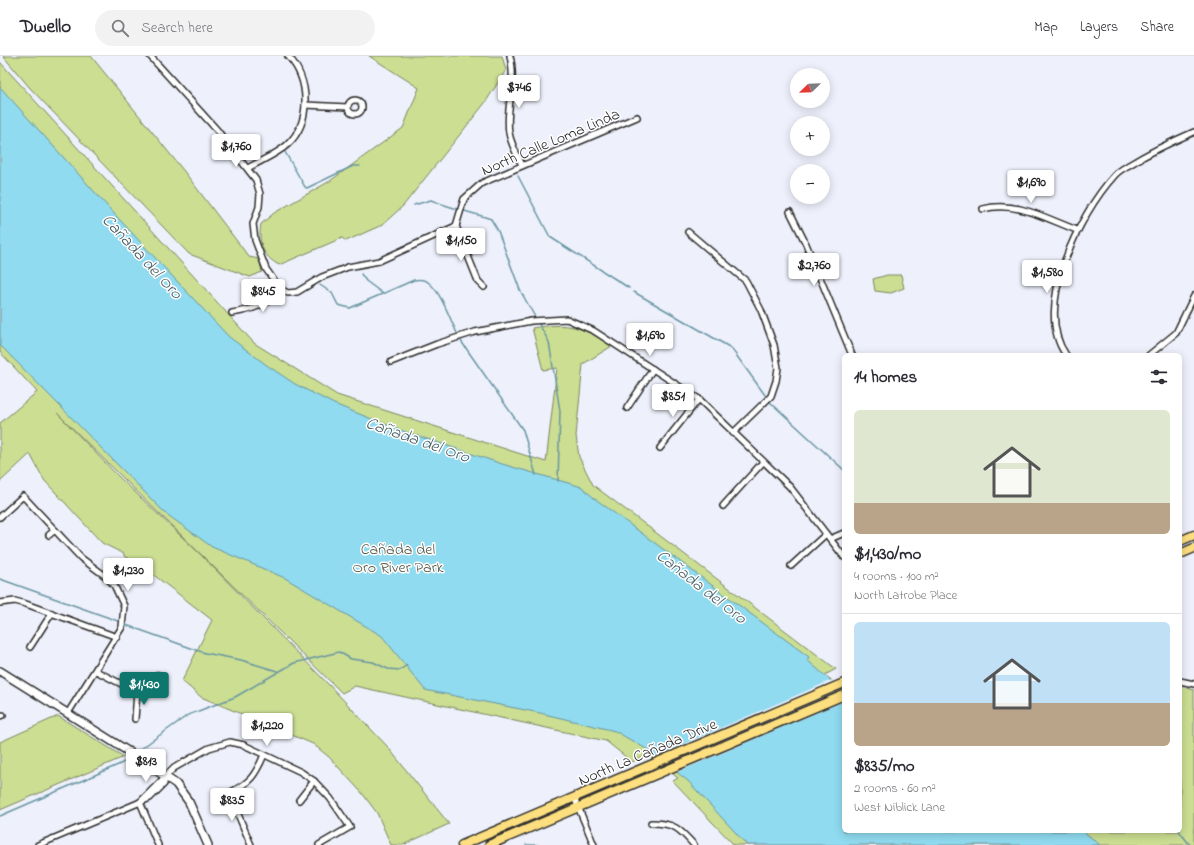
<!DOCTYPE html>
<meta charset="utf-8">
<style>
:root{--surface:#fff;--page:#f2f2f3;--text:#2b2b33;--muted:#7c7c81;--line:#e1e1e2;--accent:#0f766e}
body{margin:0;font-family:"Indie Flower",sans-serif;background:var(--page);color:var(--text);height:100vh;display:flex;flex-direction:column;font-size:15px;white-space:nowrap}
*{box-sizing:border-box;margin:0}
p{font-size:13px;color:var(--muted)}
.icon{flex:none;width:22px;height:22px;fill:none;stroke:currentColor;stroke-width:2;stroke-linecap:round;stroke-linejoin:round}
.map{position:relative;flex:1;overflow:hidden}
.side{position:absolute;left:842px;top:297px;width:340px;height:480px;display:flex;flex-direction:column;background:var(--surface);border-radius:6px;box-shadow:0 2px 10px #0003}
.side>*{flex:none}
.needle{width:26px;rotate:247deg}
.tools{position:absolute;left:790px;top:12px;display:grid;gap:8px}
.tools a{display:grid;place-items:center;width:40px;height:40px;border-radius:50%;background:var(--surface);box-shadow:0 2px 10px #0003;font-size:20px}
.price{position:absolute;translate:-50% -34px;padding:0 9px;border-radius:4px;background:#fff;color:#222;font-size:13px;line-height:26px;filter:drop-shadow(0 1px 2px #0008)}
.price::after{content:'';position:absolute;left:50%;top:24px;width:12px;height:9px;margin-left:-6px;background:inherit;clip-path:polygon(0 0,100% 0,50% 100%)}
.price.on{background:var(--accent);color:#fff}
ul{padding:0;list-style:none}
li{display:grid;align-content:center;gap:8px;height:212px;padding:0 12px}
li+li{border-top:1px solid var(--line)}
li span{display:grid;place-items:center;height:124px;border-radius:6px;color:#555}
li>.icon{margin-inline-start:auto}
span .icon{width:72px;height:72px;fill:#fffc;stroke-width:1}
li b{font-size:17px}
h2{display:flex;justify-content:space-between;align-items:center;height:48px;padding:0 12px;font-size:17px}
header{display:flex;align-items:center;gap:24px;box-sizing:border-box;height:56px;padding:0 20px;background:var(--surface);border-bottom:1px solid var(--line)}
header strong{font-size:19px}
nav{display:flex;gap:22px;margin-inline-start:auto;font-size:14px}
.search{width:280px;height:36px;background:var(--page);display:flex;align-items:center;gap:10px;box-sizing:border-box;padding:0 14px;border-radius:22px;color:var(--muted);font-size:15px}
.map>svg:first-child{display:block}
.green{fill:#cbde92;stroke:#7b845e}
.water{fill:#90dbf0;stroke:#6895a1}
.pier{fill:#eef1fc}
.lines{fill:none;stroke-linecap:round;stroke-linejoin:round}
.stream{stroke:#6895a1;stroke-width:1.5}
.street-casing{stroke:#2b2b2b;stroke-width:8}
.secondary-casing{stroke:#2b2b2b;stroke-width:10}
.primary-casing{stroke:#2b2b2b;stroke-width:11}
.street{stroke:#fff;stroke-width:5}
.secondary{stroke:#fff;stroke-width:7}
.primary{stroke:#fddf80;stroke-width:8}
.labels{text-anchor:middle;stroke-width:3;stroke-linejoin:round;paint-order:stroke}
.street-label{font-size:16px;fill:#2b2b2b;stroke:#fff}
.park-label{font-size:16px;fill:#535845;stroke:#fff}
.water-label{font-size:17px;font-style:italic;fill:#496066;stroke:#fff}
</style>
<header>
<strong>Dwello</strong>
<div class="search"><svg class="icon" aria-label="search" viewBox="0 0 24 24"><circle cx="10" cy="10" r="6"/><path d="M15 15l6 6"/></svg>Search here</div>
<nav><a>Map</a><a>Layers</a><a>Share</a></nav>
</header>
<div class="map">
<svg width="1194" height="789" viewBox="0 0 1194 789">
<rect width="100%" height="100%" fill="#eef1fc"/>
<filter id="ink" filterUnits="userSpaceOnUse"><feTurbulence type="fractalNoise" baseFrequency=".025" numOctaves="2"/><feDisplacementMap in="SourceGraphic" scale="8" xChannelSelector="R" yChannelSelector="G"/><feConvolveMatrix kernelMatrix="1 2 1 2 8 2 1 2 1" color-interpolation-filters="sRGB"/></filter>
<g filter="url(#ink)">
<g class="green">
<path d="M3,0h88l92,114 66,87 10,2 3,13 -12,5 -61,-23 -159,-166z"/>
<path d="M369,0h133l4,14 -21,33 -82,103 -21,19 -36,16 -4,-3 -63,27c-17,-9 -21,-23 -18,-41l13,-11 56,-32 73,-53 16,-40z"/>
<path d="M0,6l254,281 83,52 209,67 11,-94 -14,2 -11,-42c37,-6 50,-2 80,18l-29,18 -7,72 3,21 14,28 243,184 -11,6 19,15v141h336v-145l14,4v155h-460l-61,-64 5,-3 -30,-23 -16,7 -26,-21 -251,-55 -13,7 -285,-280 62,64 83,79 129,131 56,59 62,78 -46,21h-12l-14,-32 -15,-20 -33,-36 -16,-13 -112,-47 -19,-16 30,-61 -57,-44 -31,-20v-2l-22,-11 -58,-63 -14,-26 -30,28v-59l37,-31 -37,-40z"/>
<path d="M887,219h14l3,13 -13,5 -16,-2 -2,-12z"/>
<path d="M58,660l66,41 -124,53v-68z"/>
</g>
<path class="water" d="M0,31l118,131 111,119 39,29 27,18 39,20 63,25 105,35 80,23 12,11 215,159 -2,3 37,32v139h239l17,14h-353l-59,-64 -38,-30 -35,-20 -75,-18 -115,-23 -43,-54 -97,-58 -73,-31 -47,-34 -165,-168z"/>
<path class="pier" d="M832,624l12,9v12l-169,72 -22,-16z"/>
<g class="lines">
<g class="stream">
<path d="M285,96l20,35 2,1 46,-22h7"/>
<path d="M518,120l32,61 79,51"/>
<path d="M414,149l17,-5c19,8 39,12 60,19l7,12 22,59 15,27"/>
<path d="M361,218l5,7 16,12"/>
<path d="M320,229l12,8 6,12 12,3 64,-28c6,-1 11,-1 15,3 12,9 21,36 28,50"/>
<path d="M634,236l97,56 34,47"/>
<path d="M539,268l10,18 11,69 -2,70"/>
<path d="M461,285l62,89 13,45"/>
<path d="M770,346l74,68"/>
<path d="M0,523l118,42"/>
<path d="M126,569l79,28 36,7 36,11"/>
<path d="M139,694l49,-35 47,-18 59,-34 45,-11 12,7 22,3 15,7 12,1 7,-5"/>
<path d="M0,760l118,-51 10,-5"/>
<path d="M1179,775l11,14"/>
<path d="M526,789h12"/>
</g>
<defs>
<g id="street">
<path d="M150,0l67,74 39,50 4,14 -1,13 -6,17 2,16 11,29 14,20 8,4 9,-1 25,-15 26,-10 31,-6 77,-35 8,-27 18,-16 155,-66"/>
<path d="M510,0c7,28 -5,51 -1,77 2,11 8,22 13,32"/>
<circle cx="355" cy="51" r="7"/>
<path d="M305,49l43,2"/>
<path d="M248,112c12,-7 29,-14 39,-23 25,-23 23,-66 1,-89"/>
<path d="M983,153c32,-9 64,10 94,21"/>
<path d="M790,156l16,32 46,111"/>
<path d="M456,170l22,55 6,6"/>
<path d="M688,176l58,49 15,29 13,35 4,23 -2,13 -5,15 -38,37"/>
<path d="M232,257c19,-3 36,-8 48,-24"/>
<path d="M1066,299c-34,-47 14,-142 48,-179 4,-5 10,-8 15,-11 21,-13 42,-23 65,-33"/>
<path d="M1149,299l27,-22 18,-37"/>
<path d="M391,306l46,-18 38,-12 56,-11 36,-2 27,12 105,68 91,88 54,70"/>
<path d="M627,352l26,-39"/>
<path d="M660,392l39,-49"/>
<path d="M723,450l40,-44"/>
<path d="M0,461l23,-21 58,62 23,17 10,10 10,21 -2,21 -54,86"/>
<path d="M49,479l6,-5"/>
<path d="M830,483l14,-6"/>
<path d="M791,510l35,-32"/>
<path d="M0,547l15,-2 11,3 91,33"/>
<path d="M30,591l22,-34"/>
<path d="M96,615l41,21 15,-7 6,-10"/>
<path d="M1180,625l14,3"/>
<path d="M0,660l3,-1"/>
<path d="M135,663l2,-27"/>
<path d="M574,741l20,48"/>
<path d="M299,744l15,-19"/>
<path d="M140,746l34,-34 35,-20 21,-6 14,3 57,27 13,9 16,17 20,29 -31,18"/>
<path d="M140,746l18,43"/>
<path d="M651,767c23,0 28,5 43,22"/>
<path d="M38,789l112,-47 14,-14 1,-7"/>
<path d="M251,789l-22,-52c21,-10 26,-17 35,-38"/>
</g>
<path id="secondary" d="M0,615l134,84 42,29 13,18 19,43"/>
<g id="primary">
<path d="M1180,485l14,-6"/>
<path d="M1180,498l14,-6"/>
<path d="M462,789l382,-162"/>
<path d="M489,789l355,-150"/>
</g>
</defs>
<use href="#street" class="street-casing"/>
<use href="#secondary" class="secondary-casing"/>
<use href="#primary" class="primary-casing"/>
<use href="#street" class="street"/>
<use href="#secondary" class="secondary"/>
<use href="#primary" class="primary"/>
</g>
</g>
<g class="labels">
<g class="street-label">
<text transform="translate(550 85) rotate(-23)" y="6">North Calle Loma Linda</text>
<text transform="translate(647 695) rotate(-23)" y="6">North La Cañada Drive</text>
</g>
<g class="park-label">
<text x="398" y="498">Cañada del<tspan x="398" dy="18">Oro River Park</tspan></text>
</g>
<g class="water-label">
<text transform="translate(143 200) rotate(47)" y="6">Cañada del Oro</text>
<text transform="translate(418 383) rotate(19)" y="6">Cañada del Oro</text>
<text transform="translate(702 530) rotate(38)" y="6">Cañada del Oro</text>
</g>
</g>
</svg>
<div class="tools">
<a><svg class="needle" viewBox="-14 -14 28 28"><path d="M0-13l5 13h-10z" fill="#e53935"/><path d="M0 13l5-13h-10z" fill="#7c7c81"/></svg></a>
<a>+</a>
<a>−</a>
</div>
<b class="price" style="left:519px;top:53px">$746</b>
<b class="price" style="left:236px;top:112px">$1,760</b>
<b class="price" style="left:1031px;top:148px">$1,690</b>
<b class="price" style="left:461px;top:206px">$1,150</b>
<b class="price" style="left:814px;top:231px">$2,760</b>
<b class="price" style="left:1047px;top:238px">$1,580</b>
<b class="price" style="left:263px;top:257px">$845</b>
<b class="price" style="left:650px;top:301px">$1,690</b>
<b class="price" style="left:673px;top:362px">$851</b>
<b class="price" style="left:128px;top:536px">$1,230</b>
<b class="price on" style="left:144px;top:650px">$1,430</b>
<b class="price" style="left:267px;top:691px">$1,220</b>
<b class="price" style="left:146px;top:727px">$813</b>
<b class="price" style="left:232px;top:766px">$835</b>
<section class="side">
<h2>14 homes<svg class="icon" aria-label="filters" viewBox="0 0 24 24"><path d="M4 7h16M4 17h16"/><circle cx="9" cy="7" r="2"/><circle cx="15" cy="17" r="2"/></svg></h2>
<ul>
<li><span style="background:linear-gradient(#dfe7d0 75%,#b9a48a 0)"><svg class="icon" aria-label="home" viewBox="0 0 24 24"><path d="M3 11l9-7 9 7M6 9v11h12V9"/></svg></span><div><b>$1,430/mo</b><p>4 rooms · 100 m²</p><p>North Latrobe Place</p></div></li>
<li><span style="background:linear-gradient(#bfe0f5 65%,#b9a48a 0)"><svg class="icon" aria-label="home" viewBox="0 0 24 24"><path d="M3 11l9-7 9 7M6 9v11h12V9"/></svg></span><div><b>$835/mo</b><p>2 rooms · 60 m²</p><p>West Niblick Lane</p></div></li>
</ul>
</section>
</div>
